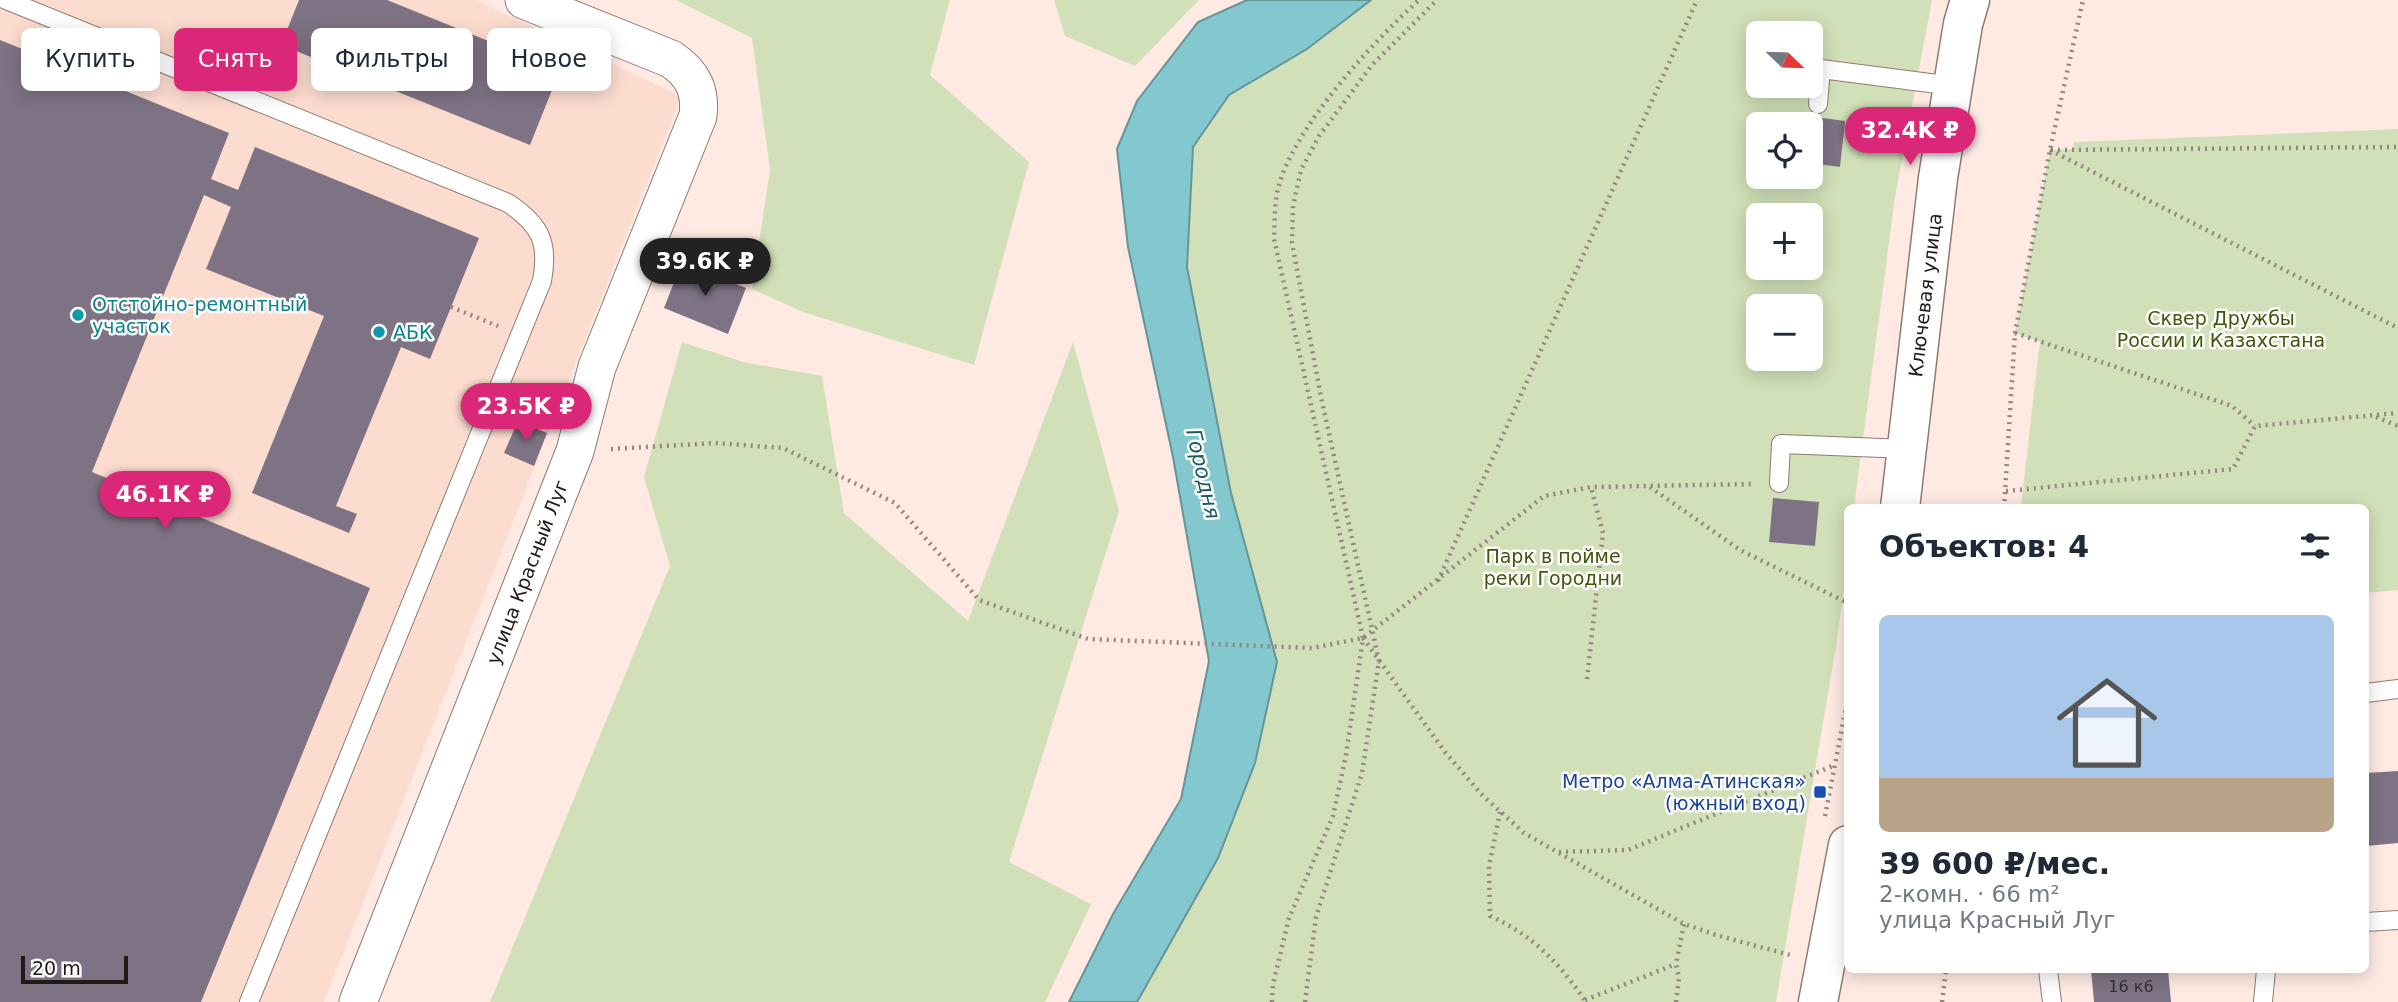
<!DOCTYPE html>
<html lang="ru">
<meta charset="utf-8">
<style>
:root{--surface:#fff;--page:#f2f2f3;--text:#1f2937;--muted:#747a83;--line:#e0e1e3;--accent:#db2777}
body{margin:0;font-family:"DejaVu Sans",sans-serif;background:var(--page);color:var(--text);height:100vh;display:flex;flex-direction:column;font-size:26px;white-space:nowrap}
*{box-sizing:border-box;margin:0}
p{font-size:23px;color:var(--muted)}
.icon{flex:none;width:38px;height:38px;fill:none;stroke:currentColor;stroke-width:2;stroke-linecap:round;stroke-linejoin:round}
.map{position:relative;flex:1;overflow:hidden}
.details{position:absolute;left:1844px;top:504px;width:525px;height:469px;display:flex;flex-direction:column;background:var(--surface);border-radius:10px;box-shadow:0 4px 18px #0003}
.details>*{flex:none}
.guide{position:absolute;left:21px;top:28px;width:665px;height:63px;display:flex;gap:14px}
.needle{width:46px;rotate:113deg}
.buttons{position:absolute;left:1746px;top:21px;display:grid;gap:14px}
.buttons a{display:grid;place-items:center;width:77px;height:77px;border-radius:10px;background:var(--surface);box-shadow:0 4px 18px #0003;font-size:35px}
.scale{position:absolute;left:21px;bottom:18px;width:107px;box-sizing:border-box;padding-left:7px;border:4px solid #211916;border-top:0;font-size:19px;line-height:24px;white-space:nowrap;color:#211916;-webkit-text-stroke:5px #fcfcfc;paint-order:stroke}
.price{position:absolute;translate:-50% -60px;padding:0 16px;border-radius:24px;background:var(--accent);color:#fff;font-size:23px;line-height:46px;filter:drop-shadow(0 2px 4px #0008)}
.price::after{content:'';position:absolute;left:50%;top:42px;width:21px;height:16px;margin-left:-10px;background:inherit;clip-path:polygon(0 0,100% 0,50% 100%)}
.price.on{background:#222;color:#fff}
ul{padding:0;list-style:none}
li{display:grid;align-content:center;gap:14px;height:371px;padding:0 35px}
li+li{border-top:2px solid var(--line)}
li span{display:grid;place-items:center;height:217px;border-radius:10px;color:#555}
li>.icon{margin-inline-start:auto}
span .icon{width:126px;height:126px;fill:#fffc;stroke-width:1}
li b{font-size:30px}
h2{display:flex;justify-content:space-between;align-items:center;height:84px;padding:0 35px;font-size:30px}
.tag{padding:0 24px;border-radius:10px;background:var(--surface);box-shadow:0 4px 18px #0003;font-size:24px;line-height:63px}
.tag.on{background:var(--accent);color:#fff}
.map>svg:first-child{display:block}
.built{fill:#fcdccf}
.green{fill:#d1e0b8;fill-rule:evenodd}
.water{fill:#83c8ce;stroke:#669497;stroke-width:2}
.building{fill:#7e7384}
.lines{fill:none;stroke-linecap:round;stroke-linejoin:round}
.service-casing{stroke:#907b72;stroke-width:20}
.minor-casing{stroke:#907b72;stroke-width:39}
.tertiary-casing{stroke:#907b72;stroke-width:41}
.path{stroke:#93847f;stroke-width:4.5;stroke-dasharray:2 5;stroke-linecap:butt}
.service{stroke:#fff;stroke-width:18}
.minor{stroke:#fff;stroke-width:37}
.tertiary{stroke:#fff;stroke-width:38}
.culture-dot{fill:#0f9aa8;stroke:#fcfcfc;stroke-width:2.5}
.transit-dot{fill:#1a4fb4;stroke:#fcfcfc;stroke-width:2.5}
.labels{text-anchor:middle;stroke-width:5;stroke-linejoin:round;paint-order:stroke}
.number-label{font-size:16px;fill:#383032}
.street-label{font-size:19px;fill:#211916;stroke:#fcfcfc}
.culture-label{font-size:19px;fill:#0d838f;stroke:#fcfcfc;text-anchor:start}
.park-label{font-size:19px;fill:#42560a;stroke:#fcfcfc}
.transit-label{font-size:19px;fill:#164399;stroke:#fcfcfc;text-anchor:end}
.water-label{font-size:21px;font-style:italic;fill:#1e595e;stroke:#fcfcfc}
</style>
<div class="map">
<svg width="2398" height="1002" viewBox="0 0 2398 1002">
<rect width="100%" height="100%" fill="#feeae3"/>
<path class="built" d="M0,0h475l206,96 -357,906h-324z"/>
<g class="green">
<path d="M676,0h274l-20,75 99,87 -55,203 -171,-53 -51,-23 18,-119 -18,-132z"/>
<path d="M1054,0h145l-64,66 -70,-30z"/>
<path d="M1371,0h561l-37,197 -41,310 -6,1v49l-11,83 -61,362h-639l15,-30 125,-310 -46,-169 -44,-226 6,-120 36,-52 78,-46zM1759,33h52v53h-52zM1759,124h52v53h-52zM1759,215h52v53h-52zM1759,306h52v53h-52z"/>
<path d="M2398,129v461l-32,3v-85l-362,-1 17,-2 19,-163 -25,-9 35,-183 23,-1 1,-7z"/>
<path d="M682,342l61,20 79,14 22,137 124,108 105,-279 46,169 -110,351 82,42 -46,98h-555l180,-436 -26,-89z"/>
</g>
<path class="water" d="M1247,0h124l-64,49 -78,46 -36,52 -6,120 44,226 46,169 -22,101 -37,95 -81,144h-68l44,-88 68,-115 28,-138 -36,-204 -45,-210 -11,-98 20,-48 61,-79z"/>
<g class="building">
<path d="M299,0h88l173,70 -30,75 -249,-100z"/>
<path d="M0,40l229,93 -18,46 27,11 17,-43 224,91 -49,121 -29,-12 -65,159 21,8 -8,19 -97,-40 72,-177 -118,-47 25,-62 -27,-12 -112,277 278,116 -169,414h-201z"/>
<path d="M1801,115l44,6 -5,46 -29,-4v-39h-11z"/>
<path d="M682,262l64,26 -18,46 -64,-26z"/>
<path d="M518,421l29,12 -13,33 -30,-13z"/>
<path d="M1773,498l46,4 -4,44 -46,-4z"/>
<path d="M2398,771v72l-32,3v-73z"/>
<path d="M2091,970h77l3,32h-77z"/>
</g>
<g class="lines">
<defs>
<g id="service">
<path d="M6,0l502,203c33,22 41,40 34,78l-293,721"/>
<path d="M1818,104l3,-35 132,17"/>
<path d="M1779,483l2,-39 126,5"/>
<path d="M2366,693l32,-4"/>
<path d="M2366,922l32,-2"/>
<path d="M2048,970l4,32"/>
<path d="M2263,1002l3,-32"/>
</g>
<path id="minor" d="M358,1002l217,-551 22,-84 101,-251c3,-26 -5,-42 -27,-57l-147,-59"/>
<g id="tertiary">
<path d="M1900,508l38,-330 25,-154 7,-24"/>
<path d="M1818,1002l30,-157"/>
</g>
</defs>
<use href="#service" class="service-casing"/>
<use href="#minor" class="minor-casing"/>
<use href="#tertiary" class="tertiary-casing"/>
<g class="path">
<path d="M2050,150l348,178"/>
<path d="M2051,150l347,-3"/>
<path d="M451,307l47,19"/>
<path d="M2015,333l217,73 23,20"/>
<path d="M2376,417l22,9"/>
<path d="M511,425l30,14"/>
<path d="M611,449l104,-6 68,5 112,55 84,97 109,39 224,9 51,-10 181,-142 47,-9 162,-3"/>
<path d="M1650,487l90,63 108,53"/>
<path d="M2006,491l227,-22 22,-43 143,-13"/>
<path d="M2004,508l11,-175 35,-183 33,-150"/>
<path d="M1438,581l259,-581"/>
<path d="M1363,638l82,114 38,44 41,37 160,91 32,11 74,20"/>
<path d="M1587,679l16,-146 -12,-46"/>
<path d="M1500,812l-11,54 1,50c43,19 70,48 96,86"/>
<path d="M1825,816l23,-119"/>
<path d="M1559,852l69,-2 207,-85"/>
<path d="M1585,1000l91,-36"/>
<path d="M1272,1002l1,-18 16,-66 44,-102 13,-61 17,-117 -89,-399c1,-17 0,-38 5,-54 17,-60 94,-143 140,-185"/>
<path d="M1305,1002l11,-85 46,-144 17,-112 -58,-264 -29,-154 1,-37 8,-36 18,-34 53,-71 65,-65"/>
<path d="M1676,1002l3,-24 -3,-14 8,-40"/>
<path d="M1942,1002l4,-32"/>
</g>
<use href="#service" class="service"/>
<use href="#minor" class="minor"/>
<use href="#tertiary" class="tertiary"/>
</g>
<g class="culture-dot">
<circle cx="78" cy="315" r="7"/>
<circle cx="379" cy="332" r="7"/>
</g>
<rect class="transit-dot" x="1813" y="785" width="14" height="14" rx="3.5"/>
<g class="labels">
<g class="number-label">
<text x="2131" y="992">16 к6</text>
</g>
<g class="street-label">
<text transform="translate(1925 295) rotate(-83)" y="7">Ключевая улица</text>
<text transform="translate(527 572) rotate(-69)" y="7">улица Красный Луг</text>
</g>
<g class="culture-label">
<text x="92" y="311">Отстойно-ремонтный<tspan x="92" dy="22">участок</tspan></text>
<text x="393" y="339">АБК</text>
</g>
<g class="park-label">
<text x="2221" y="325">Сквер Дружбы<tspan x="2221" dy="22">России и Казахстана</tspan></text>
<text x="1553" y="563">Парк в пойме<tspan x="1553" dy="22">реки Городни</tspan></text>
</g>
<g class="transit-label">
<text x="1806" y="788">Метро «Алма-Атинская»<tspan x="1806" dy="22">(южный вход)</tspan></text>
</g>
<g class="water-label">
<text transform="translate(1203 474) rotate(77)" y="7">Городня</text>
</g>
</g>
</svg>
<div class="buttons">
<a><svg class="needle" viewBox="-14 -14 28 28"><path d="M0-13l5 13h-10z" fill="#e53935"/><path d="M0 13l5-13h-10z" fill="#747a83"/></svg></a>
<a><svg class="icon" aria-label="locate" viewBox="0 0 24 24"><circle cx="12" cy="12" r="6"/><path d="M12 2v4M12 18v4M2 12h4M18 12h4"/></svg></a>
<a>+</a>
<a>−</a>
</div>
<div class="scale">20 m</div>
<b class="price" style="left:1910px;top:167px">32.4K ₽</b>
<b class="price on" style="left:705px;top:298px">39.6K ₽</b>
<b class="price" style="left:526px;top:443px">23.5K ₽</b>
<b class="price" style="left:165px;top:531px">46.1K ₽</b>
<div class="guide">
<a class="tag">Купить</a>
<a class="tag on">Снять</a>
<a class="tag">Фильтры</a>
<a class="tag">Новое</a>
</div>
<section class="details">
<h2>Объектов: 4<svg class="icon" aria-label="filters" viewBox="0 0 24 24"><path d="M4 7h16M4 17h16"/><circle cx="9" cy="7" r="2"/><circle cx="15" cy="17" r="2"/></svg></h2>
<ul>
<li><span style="background:linear-gradient(#a9c7e8 75%,#b9a48a 0)"><svg class="icon" aria-label="home" viewBox="0 0 24 24"><path d="M3 11l9-7 9 7M6 9v11h12V9"/></svg></span><div><b>39 600 ₽/мес.</b><p>2-комн. · 66 m²</p><p>улица Красный Луг</p></div></li>
</ul>
</section>
</div>
